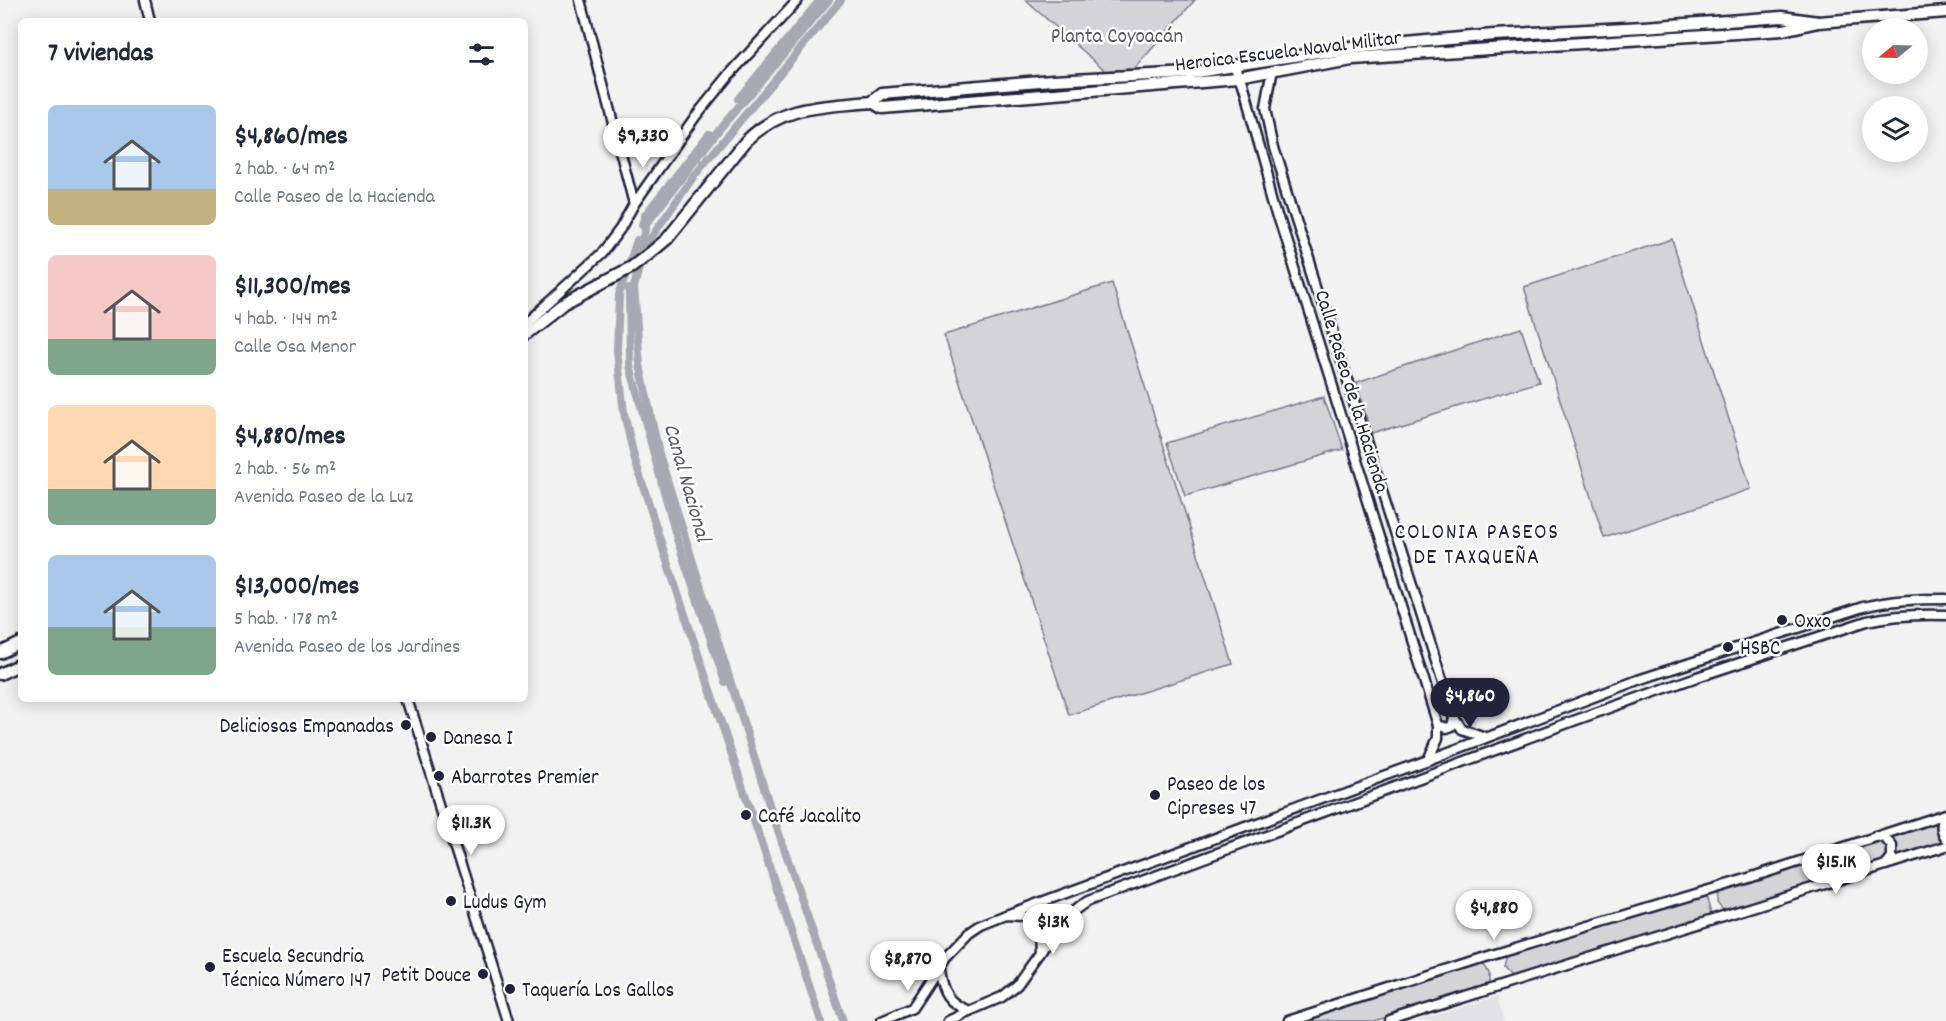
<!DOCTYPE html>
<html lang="es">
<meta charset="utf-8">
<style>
:root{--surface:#fff;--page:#f2f2f3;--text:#1f2937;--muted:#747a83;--accent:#22223b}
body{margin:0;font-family:Dekko,sans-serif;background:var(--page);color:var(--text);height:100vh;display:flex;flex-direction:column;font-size:22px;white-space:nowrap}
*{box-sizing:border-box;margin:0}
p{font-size:20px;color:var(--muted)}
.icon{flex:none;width:33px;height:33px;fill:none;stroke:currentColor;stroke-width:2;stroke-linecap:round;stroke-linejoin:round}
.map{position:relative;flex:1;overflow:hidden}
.details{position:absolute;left:18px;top:18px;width:510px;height:684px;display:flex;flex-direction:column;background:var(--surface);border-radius:9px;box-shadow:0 3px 15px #0003}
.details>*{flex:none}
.needle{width:39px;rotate:251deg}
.tools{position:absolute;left:1862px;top:18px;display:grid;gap:12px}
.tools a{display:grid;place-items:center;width:66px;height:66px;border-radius:50%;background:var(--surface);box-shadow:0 3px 15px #0003;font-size:30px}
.price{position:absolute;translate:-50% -51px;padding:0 14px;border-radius:21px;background:#fff;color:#222;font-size:20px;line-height:39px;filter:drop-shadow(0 2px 3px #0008)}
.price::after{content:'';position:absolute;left:50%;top:36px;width:18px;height:14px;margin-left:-9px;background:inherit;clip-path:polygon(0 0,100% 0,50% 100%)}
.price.on{background:var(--accent);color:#fff}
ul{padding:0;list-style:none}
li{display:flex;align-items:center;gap:18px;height:150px;padding:0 30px}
li span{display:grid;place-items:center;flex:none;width:168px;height:120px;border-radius:9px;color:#555}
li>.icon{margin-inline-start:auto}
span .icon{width:72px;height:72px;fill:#fffc;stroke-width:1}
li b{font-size:26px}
h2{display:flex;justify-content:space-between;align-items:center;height:72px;padding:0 30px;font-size:26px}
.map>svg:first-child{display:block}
.built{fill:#e2e2e6}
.green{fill:#d3d3d8;stroke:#7a7a8a;stroke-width:1.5}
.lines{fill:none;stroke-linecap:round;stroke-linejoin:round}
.canal{stroke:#a8a8b2;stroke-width:8}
.minor-casing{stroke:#22223b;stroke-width:13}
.major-casing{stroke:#22223b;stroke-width:15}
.minor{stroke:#fff;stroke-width:8}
.major{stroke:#fff;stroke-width:10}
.poi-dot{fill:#22223b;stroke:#fff;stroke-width:2}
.labels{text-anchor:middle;stroke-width:5;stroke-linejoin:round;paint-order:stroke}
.park-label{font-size:21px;fill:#57576a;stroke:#fff}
.street-label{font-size:21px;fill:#22223b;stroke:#fff}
.poi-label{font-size:21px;fill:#22223b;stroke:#fff;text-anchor:start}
.water-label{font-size:22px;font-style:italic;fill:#58586b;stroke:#fff}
.neighbourhood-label{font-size:22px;letter-spacing:1.5px;fill:#22223b;stroke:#fff}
</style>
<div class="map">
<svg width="1946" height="1021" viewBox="0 0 1946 1021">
<rect width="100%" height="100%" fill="#f2f2f3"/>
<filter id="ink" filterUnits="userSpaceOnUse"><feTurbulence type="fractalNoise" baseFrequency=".0167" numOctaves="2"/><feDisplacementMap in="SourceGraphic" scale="12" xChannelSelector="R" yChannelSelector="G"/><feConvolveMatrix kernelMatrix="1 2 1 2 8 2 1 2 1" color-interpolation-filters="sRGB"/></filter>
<g filter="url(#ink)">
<path class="built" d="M1497,996l7,25h-87z"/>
<g class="green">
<path d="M1025,0h170l-61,69 -28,2z"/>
<path d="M1672,239l79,250 -147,49 -80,-251z"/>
<path d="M1112,283l121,381 -164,51 -125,-380z"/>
<path d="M1521,328l18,54 -168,51 -15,-50z"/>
<path d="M1324,396l18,54 -157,46 -18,-53z"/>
<path d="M1939,823l6,19 -50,15 -6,-19z"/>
<path d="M1880,842l8,7 -2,11 -162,51 -7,-8 1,-11z"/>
<path d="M1706,895l5,19 -199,64 -9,-10 3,-14z"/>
<path d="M1483,963l6,10v12l-116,36h-79z"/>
</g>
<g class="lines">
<g class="canal">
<path d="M841,0l-147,176 -50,72 -10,39 6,78 19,89 110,350 74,217"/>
<path d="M738,99l82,-99"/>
<path d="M642,225l3,-10 64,-81"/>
<path d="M637,240l-18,55 -2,56 7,62 10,44 30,95 157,469"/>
<path d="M639,250l8,-27 70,-91 112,-132"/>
<path d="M629,289l1,77 47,173 48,143"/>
</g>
<defs>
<g id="minor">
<path d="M145,0l5,21"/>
<path d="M581,0l53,204"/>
<path d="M1234,66l8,21 36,126 160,512v13l-10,22"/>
<path d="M1272,72l-7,37 8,37 167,528 14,43 8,12 23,8"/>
<path d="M525,323l77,-70 18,-24 14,-25 61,-87 34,-42 69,-75"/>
<path d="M408,699l101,322"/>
<path d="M1438,725l9,3 5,-2 2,-9"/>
<path d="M1946,815c-6,8 -6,15 0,23"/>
<path d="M1875,836l10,2 7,8v12l-5,6"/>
<path d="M1006,915l422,-155 210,-80 225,-73c28,-7 54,-8 83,-8"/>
<path d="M1040,953c14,-22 26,-39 48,-52l488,-181 118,-42 173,-57c27,-6 52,-7 79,-6"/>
<path d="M882,1021l30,-13 33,-50 24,-25 12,-8 25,-10 17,1 6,3 10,13 1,21 -23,32 -15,12 -33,14c-21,-8 -27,-19 -30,-41"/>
<path d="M948,1021l21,-10"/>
<path d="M1287,1021l205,-66 254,-76 200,-65"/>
<path d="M1389,1021l557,-175"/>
</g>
<g id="major">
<path d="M872,102l10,6 356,-29 112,-21 433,-28 35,-8 128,-10"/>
<path d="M525,334l39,-31 68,-36 17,-13 18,-15 79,-98c38,-37 77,-34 126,-39l10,-8 171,-14 137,-7 160,-25 144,-13 150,-8 138,-10 36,5"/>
<path d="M0,653l21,-10"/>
<path d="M0,674l21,-10"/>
</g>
</defs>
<use href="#minor" class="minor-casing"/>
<use href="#major" class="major-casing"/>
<use href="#minor" class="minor"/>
<use href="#major" class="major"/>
</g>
</g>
<g class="poi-dot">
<circle cx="1782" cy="620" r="6"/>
<circle cx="1728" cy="647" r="6"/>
<circle cx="406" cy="725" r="6"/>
<circle cx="431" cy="737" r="6"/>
<circle cx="439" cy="776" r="6"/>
<circle cx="1155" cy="795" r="6"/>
<circle cx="746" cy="815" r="6"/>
<circle cx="451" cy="901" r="6"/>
<circle cx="210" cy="967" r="6"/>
<circle cx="483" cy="974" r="6"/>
<circle cx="510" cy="989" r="6"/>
</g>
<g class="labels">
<g class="park-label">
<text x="1117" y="42">Planta Coyoacán</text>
</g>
<g class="street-label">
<text transform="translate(1288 50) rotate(-7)" y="7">Heroica Escuela Naval Militar</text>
<text transform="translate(1353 391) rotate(73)" y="7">Calle Paseo de la Hacienda</text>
</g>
<g class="poi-label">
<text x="1794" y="627">Oxxo</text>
<text x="1740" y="654">HSBC</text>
<text x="394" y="732" text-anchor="end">Deliciosas Empanadas</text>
<text x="443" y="744">Danesa I</text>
<text x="451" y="783">Abarrotes Premier</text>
<text x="1167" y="790">Paseo de los<tspan x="1167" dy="24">Cipreses 47</tspan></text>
<text x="758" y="822">Café Jacalito</text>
<text x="463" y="908">Ludus Gym</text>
<text x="222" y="962">Escuela Secundria<tspan x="222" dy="24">Técnica Número 147</tspan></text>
<text x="471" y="981" text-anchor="end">Petit Douce</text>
<text x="522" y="996">Taquería Los Gallos</text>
</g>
<g class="water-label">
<text transform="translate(689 482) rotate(74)" y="8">Canal Nacional</text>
</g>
<g class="neighbourhood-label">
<text x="1477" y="538">COLONIA PASEOS<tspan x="1477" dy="25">DE TAXQUEÑA</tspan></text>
</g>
</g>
</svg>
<div class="tools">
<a><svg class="needle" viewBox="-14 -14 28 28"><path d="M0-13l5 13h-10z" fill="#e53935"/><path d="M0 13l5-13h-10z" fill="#747a83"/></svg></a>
<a><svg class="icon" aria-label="layers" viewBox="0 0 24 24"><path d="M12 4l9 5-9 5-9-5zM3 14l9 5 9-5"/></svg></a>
</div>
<b class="price" style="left:643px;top:169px">$9,330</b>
<b class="price on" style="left:1470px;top:729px">$4,860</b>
<b class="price" style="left:471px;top:856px">$11.3K</b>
<b class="price" style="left:1836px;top:895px">$15.1K</b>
<b class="price" style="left:1494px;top:941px">$4,880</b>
<b class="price" style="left:1053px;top:955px">$13K</b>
<b class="price" style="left:908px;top:992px">$8,870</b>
<section class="details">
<h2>7 viviendas<svg class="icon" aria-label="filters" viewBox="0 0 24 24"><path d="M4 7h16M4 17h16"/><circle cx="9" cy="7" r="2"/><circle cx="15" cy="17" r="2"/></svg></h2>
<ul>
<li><span style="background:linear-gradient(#a9c7e8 70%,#c2b280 0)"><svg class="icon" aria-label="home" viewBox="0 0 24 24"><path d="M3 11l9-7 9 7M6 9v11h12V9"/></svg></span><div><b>$4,860/mes</b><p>2 hab. · 64 m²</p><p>Calle Paseo de la Hacienda</p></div></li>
<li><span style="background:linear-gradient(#f6c9c9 70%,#7fa58c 0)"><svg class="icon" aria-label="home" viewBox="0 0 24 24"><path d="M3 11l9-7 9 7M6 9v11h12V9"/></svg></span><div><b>$11,300/mes</b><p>4 hab. · 144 m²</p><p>Calle Osa Menor</p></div></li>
<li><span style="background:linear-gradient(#ffd9b3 70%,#7fa58c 0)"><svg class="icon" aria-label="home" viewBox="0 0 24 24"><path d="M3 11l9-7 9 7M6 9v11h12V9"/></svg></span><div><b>$4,880/mes</b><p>2 hab. · 56 m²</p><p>Avenida Paseo de la Luz</p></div></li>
<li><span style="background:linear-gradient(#a9c7e8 60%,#7fa58c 0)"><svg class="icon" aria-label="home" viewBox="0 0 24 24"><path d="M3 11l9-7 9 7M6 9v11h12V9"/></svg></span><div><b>$13,000/mes</b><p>5 hab. · 178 m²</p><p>Avenida Paseo de los Jardines</p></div></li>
</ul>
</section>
</div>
